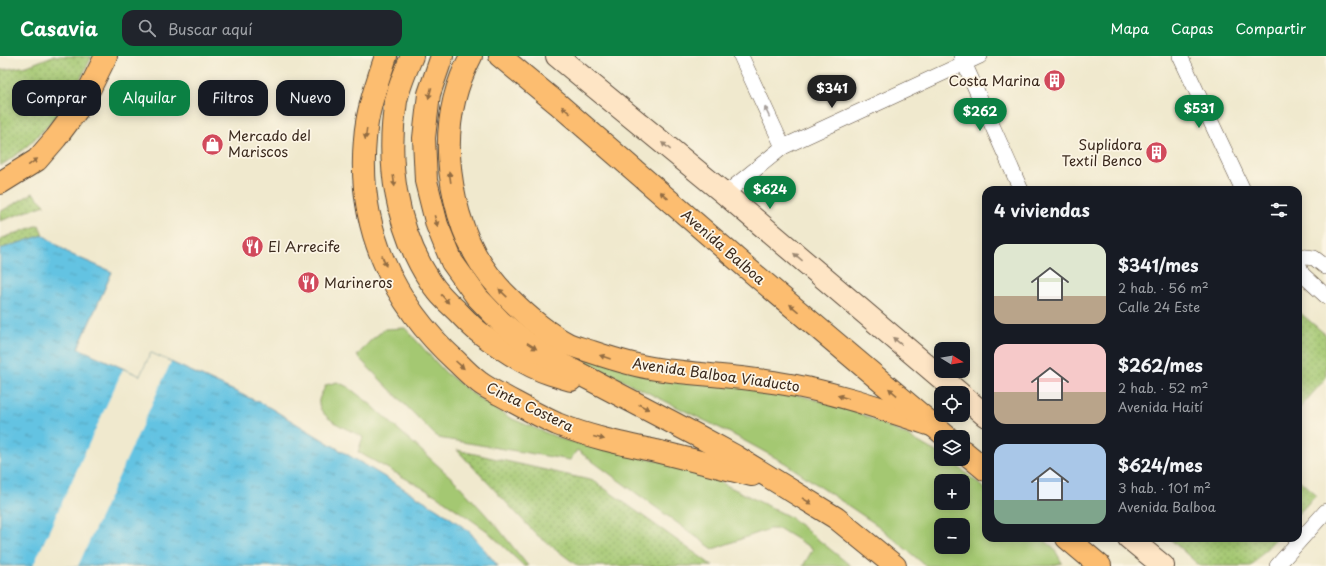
<!DOCTYPE html>
<html lang="es">
<meta charset="utf-8">
<style>
:root{--surface:#171b24;--page:#20242c;--text:#f1f3f6;--muted:#9ea1a6;--accent:#0b8043}
body{margin:0;font-family:"Playpen Sans",sans-serif;background:var(--page);color:var(--text);height:100vh;display:flex;flex-direction:column;font-size:15px;white-space:nowrap}
*{box-sizing:border-box;margin:0}
p{font-size:13px;color:var(--muted)}
.icon{flex:none;width:22px;height:22px;fill:none;stroke:currentColor;stroke-width:2;stroke-linecap:round;stroke-linejoin:round}
.map{position:relative;flex:1;overflow:hidden}
.drawer{position:absolute;left:982px;top:130px;width:320px;height:356px;display:flex;flex-direction:column;background:var(--surface);border-radius:12px;box-shadow:0 2px 10px #0003}
.drawer>*{flex:none}
.top-card{position:absolute;left:12px;top:24px;width:380px;height:36px;display:flex;gap:8px}
.needle{width:26px;rotate:101deg}
.controls{position:absolute;left:934px;top:286px;display:grid;gap:8px}
.controls a{display:grid;place-items:center;width:36px;height:36px;border-radius:8px;background:var(--surface);box-shadow:0 2px 10px #0003;font-size:20px}
.price{position:absolute;translate:-50% -34px;padding:0 9px;border-radius:14px;background:var(--accent);color:#fff;font-size:13px;line-height:26px;filter:drop-shadow(0 1px 2px #0008)}
.price::after{content:'';position:absolute;left:50%;top:24px;width:12px;height:9px;margin-left:-6px;background:inherit;clip-path:polygon(0 0,100% 0,50% 100%)}
.price.active{background:#222;color:#fff}
ul{padding:0;list-style:none}
li{display:flex;align-items:center;gap:12px;height:100px;padding:0 12px}
li span{display:grid;place-items:center;flex:none;width:112px;height:80px;border-radius:12px;color:#555}
li>.icon{margin-inline-start:auto}
span .icon{width:48px;height:48px;fill:#fffc;stroke-width:1}
li b{font-size:17px}
h2{display:flex;justify-content:space-between;align-items:center;height:48px;padding:0 12px;font-size:17px}
.tag{padding:0 14px;border-radius:12px;background:var(--surface);box-shadow:0 2px 10px #0003;font-size:14px;line-height:36px}
.tag.active{background:var(--accent);color:#fff}
header{display:flex;align-items:center;gap:24px;box-sizing:border-box;height:56px;padding:0 20px;background:var(--accent);color:#fff}
header strong{font-size:19px}
nav{display:flex;gap:22px;margin-inline-start:auto;font-size:14px}
.search{width:280px;height:36px;background:var(--page);display:flex;align-items:center;gap:10px;box-sizing:border-box;padding:0 14px;border-radius:12px;color:var(--muted);font-size:15px}
.map>svg:first-child{display:block}
.grass{fill:url(#grass-dots);stroke:#707948}
.park{fill:#a4c872;stroke:#707948;fill-rule:evenodd}
.water{fill:url(#water-ripples);stroke:#507680}
.pier{fill:#f0e9ce}
.lines{fill:none;stroke-linecap:round;stroke-linejoin:round}
.minor-casing{stroke:#564738;stroke-width:16}
.secondary-casing{stroke:#564738;stroke-width:24}
.trunk-casing{stroke:#564738;stroke-width:24}
.minor{stroke:#fff;stroke-width:15}
.secondary{stroke:#fee5c5;stroke-width:22}
.trunk{stroke:#fcbd6f;stroke-width:22}
.oneway{fill:#926c42}
.oneway2{fill:#a79f9a}
.oneway3{fill:#9c8872}
.labels{text-anchor:middle;stroke-width:3.5;stroke-linejoin:round;paint-order:stroke}
.poi-label{font-size:14px;fill:#3b2a1e;stroke:#fcf5e5;text-anchor:start}
.street-label{font-size:14px;fill:#3b2a1e;stroke:#fcf5e5}
</style>
<header>
<strong>Casavia</strong>
<div class="search"><svg class="icon" aria-label="search" viewBox="0 0 24 24"><circle cx="10" cy="10" r="6"/><path d="M15 15l6 6"/></svg>Buscar aquí</div>
<nav><a>Mapa</a><a>Capas</a><a>Compartir</a></nav>
</header>
<div class="map">
<svg width="1326" height="510" viewBox="0 0 1326 510">
<defs>
<pattern id="grass-dots" width="8" height="8" patternUnits="userSpaceOnUse"><rect width="8" height="8" fill="#a4c872"/><path d="M2 2h.1M6 6h.1" fill="none" stroke="#87a35d" stroke-width="1.8" stroke-linecap="round"/></pattern>
<pattern id="water-ripples" width="26" height="14" patternUnits="userSpaceOnUse"><rect width="26" height="14" fill="#64c3e2"/><path d="M2 4q2-2 4 0t4 0M15 11q2-2 4 0t4 0" fill="none" stroke="#549fb7"/></pattern>
</defs>
<rect width="100%" height="100%" fill="#fcf5e5"/>
<filter id="ink" filterUnits="userSpaceOnUse"><feTurbulence type="fractalNoise" baseFrequency=".025" numOctaves="2"/><feDisplacementMap in="SourceGraphic" scale="8" xChannelSelector="R" yChannelSelector="G"/><feConvolveMatrix kernelMatrix="1 2 1 2 8 2 1 2 1" color-interpolation-filters="sRGB"/></filter>
<filter id="wash" filterUnits="userSpaceOnUse"><feTurbulence type="fractalNoise" baseFrequency=".012" numOctaves="4" result="noise"/><feDisplacementMap in="SourceGraphic" scale="16" xChannelSelector="R" yChannelSelector="G"/><feGaussianBlur stdDeviation="0.9" result="paint"/><feColorMatrix in="noise" values="0 0 0 0 0 0 0 0 0 0 0 0 0 0 0 0 0 1.4 0 .05"/><feComposite in="paint" operator="in"/></filter>
<g filter="url(#wash)">
<rect width="100%" height="100%" fill="#f0e9ce"/>
<g class="grass">
<path d="M53,0h39c-21,45 -49,83 -92,110v-96l27,-4z"/>
<path d="M33,137l12,12 -45,16v-9z"/>
<path d="M39,169l4,10 -43,14v-10z"/>
<path d="M1298,255l28,24v43l-28,32z"/>
<path d="M457,394l137,31 119,85h-135l-41,-31z"/>
<path d="M1298,423l18,16 -18,19z"/>
<path d="M1169,482h107l-25,28h-51z"/>
</g>
<g class="park">
<path d="M405,272l40,44 35,27 30,19 54,22 42,8 63,15 49,18 72,36 61,49h-48l10,-17 -33,-20h-11l-56,20 -136,-99 -7,10 -132,-22 -81,-82 13,-15 15,-12z"/>
<path d="M569,298l225,40 56,15 58,27 33,19v4h8l37,31v48h56l12,10 8,15 -12,3h-124l-49,-41 -92,-62 -53,-29zM941,425h22v22h-22zM941,469h22v22h-22z"/>
<path d="M337,326l11,5 21,16 87,79 42,46 30,38h-4l-38,-36 -49,-34 -79,-44 5,-15c-13,-7 -47,-19 -44,-37 1,-5 5,-10 7,-15z"/>
</g>
<path class="water" d="M43,179l27,19 42,18 -34,76 62,28 11,-23 116,53 169,102 33,23 29,35h-498v-317z"/>
<path class="pier" d="M151,297l20,9 -93,204h-45l90,-197 17,7z"/>
</g>
<g filter="url(#ink)">
<g class="lines">
<defs>
<g id="minor">
<path d="M741,0l42,91"/>
<path d="M961,0l60,134"/>
<path d="M1180,0l63,134"/>
<path d="M725,138l58,-47 197,-91"/>
<path d="M1298,200l16,2 12,9"/>
<path d="M1298,208l4,10 24,22"/>
<path d="M1277,510l49,-55"/>
</g>
<g id="secondary">
<path d="M557,0l168,138 234,199"/>
<path d="M963,340l23,20"/>
<path d="M1129,482l34,28"/>
</g>
<g id="trunk">
<path d="M386,0c-9,27 -19,54 -21,83 -8,88 27,164 92,223 7,7 14,14 22,20 6,5 13,8 20,12 19,10 38,21 58,30 32,13 66,20 99,27 32,8 64,16 96,24"/>
<path d="M412,0c-6,14 -13,30 -16,45 -10,61 0,128 34,180 7,11 17,21 26,29 8,8 16,17 24,23 20,15 48,34 71,41 7,2 13,4 20,6"/>
<path d="M442,0l-13,38 -5,44 2,43 11,44 15,37 25,35 24,25 26,21 32,20 141,74 35,19 101,62 59,48"/>
<path d="M471,0c-24,45 -27,94 -16,143 9,41 26,72 56,101 17,17 35,33 57,44 7,3 16,5 24,8 21,7 43,14 65,17 41,6 81,7 122,14 53,8 104,26 155,43"/>
<path d="M500,0l58,48 189,164 200,169"/>
<path d="M0,127l37,-23 19,-22 27,-36 23,-46"/>
<path d="M963,395l23,19"/>
<path d="M1067,482l33,28"/>
</g>
</defs>
<use href="#minor" class="minor-casing"/>
<use href="#secondary" class="secondary-casing"/>
<use href="#trunk" class="trunk-casing"/>
<use href="#minor" class="minor"/>
<use href="#secondary" class="secondary"/>
<use href="#trunk" class="trunk"/>
</g>
<defs><path id="oneway-solid" d="M-6-.8H1V-3.2L6.5 0L1 3.2V.8H-6Z"/></defs>
<g class="oneway">
<use href="#oneway-solid" transform="translate(430 37) rotate(105)"/>
<use href="#oneway-solid" transform="translate(566 54) rotate(-139)"/>
<use href="#oneway-solid" transform="translate(366 78) rotate(98)"/>
<use href="#oneway-solid" transform="translate(33 106) rotate(-36)"/>
<use href="#oneway-solid" transform="translate(450 121) rotate(-98)"/>
<use href="#oneway-solid" transform="translate(394 125) rotate(82)"/>
<use href="#oneway-solid" transform="translate(664 139) rotate(-139)"/>
<use href="#oneway-solid" transform="translate(436 165) rotate(74)"/>
<use href="#oneway-solid" transform="translate(384 205) rotate(69)"/>
<use href="#oneway-solid" transform="translate(503 237) rotate(-136)"/>
<use href="#oneway-solid" transform="translate(445 243) rotate(48)"/>
<use href="#oneway-solid" transform="translate(794 252) rotate(-140)"/>
<use href="#oneway-solid" transform="translate(532 290) rotate(33)"/>
<use href="#oneway-solid" transform="translate(605 301) rotate(-161)"/>
<use href="#oneway-solid" transform="translate(460 309) rotate(42)"/>
<use href="#oneway-solid" transform="translate(893 336) rotate(-140)"/>
<use href="#oneway-solid" transform="translate(843 341) rotate(-164)"/>
<use href="#oneway-solid" transform="translate(644 351) rotate(27)"/>
<use href="#oneway-solid" transform="translate(599 382) rotate(14)"/>
<use href="#oneway-solid" transform="translate(807 445) rotate(32)"/>
</g>
<use class="oneway2" href="#oneway-solid" transform="translate(767 56) rotate(-115)"/>
<g class="oneway3">
<use href="#oneway-solid" transform="translate(666 90) rotate(-141)"/>
<use href="#oneway-solid" transform="translate(798 201) rotate(-140)"/>
<use href="#oneway-solid" transform="translate(897 285) rotate(-140)"/>
</g>
</g>
<defs>
<symbol id="building-disc" viewBox="-11 -11 22 22"><circle r="9.5" fill="#d1495b" stroke="#fcf5e5"/><path d="M-4-6H4V6H1V3H-1V6H-4ZM-2.5-4.3h1.7v1.8h-1.7ZM.8-4.3h1.7v1.8H.8ZM-2.5-1h1.7V.8h-1.7ZM.8-1h1.7V.8H.8Z" fill="#fff"/></symbol>
<symbol id="shop-disc" viewBox="-11 -11 22 22"><circle r="9.5" fill="#d1495b" stroke="#fcf5e5"/><path d="M-5-2.5h2.3a2.7 3.5 0 0 1 5.4 0H5L5.5 6h-11ZM-1.5-2.5h3a1.5 2.3 0 0 0-3 0Z" fill="#fff"/></symbol>
<symbol id="restaurant-disc" viewBox="-11 -11 22 22"><circle r="9.5" fill="#d1495b" stroke="#fcf5e5"/><path d="M-5-6h1v4h1v-4h1v4h1v-4h1v5L-1.5 .5V6h-2V.5L-5-1ZM5-6V6H3V1.5H1.5Q1.5-4 5-6Z" fill="#fff"/></symbol>
</defs>
<g fill-rule="evenodd">
<use href="#building-disc" x="1042" y="12" width="25" height="25"/>
<use href="#shop-disc" x="200" y="76" width="25" height="25"/>
<use href="#building-disc" x="1144" y="84" width="25" height="25"/>
<use href="#restaurant-disc" x="240" y="178" width="25" height="25"/>
<use href="#restaurant-disc" x="296" y="214" width="25" height="25"/>
</g>
<g class="labels">
<g class="poi-label">
<text x="1040" y="30" text-anchor="end">Costa Marina</text>
<text x="228" y="85">Mercado del<tspan x="228" dy="16">Mariscos</tspan></text>
<text x="1142" y="94" text-anchor="end">Suplidora<tspan x="1142" dy="16">Textil Benco</tspan></text>
<text x="268" y="196">El Arrecife</text>
<text x="324" y="232">Marineros</text>
</g>
<g class="street-label">
<text transform="translate(723 191) rotate(41)" y="5">Avenida Balboa</text>
<text transform="translate(716 319) rotate(8)" y="5">Avenida Balboa Viaducto</text>
<text transform="translate(530 351) rotate(26)" y="5">Cinta Costera</text>
</g>
</g>
</svg>
<div class="controls">
<a><svg class="needle" viewBox="-14 -14 28 28"><path d="M0-13l5 13h-10z" fill="#e53935"/><path d="M0 13l5-13h-10z" fill="#9ea1a6"/></svg></a>
<a><svg class="icon" aria-label="locate" viewBox="0 0 24 24"><circle cx="12" cy="12" r="6"/><path d="M12 2v4M12 18v4M2 12h4M18 12h4"/></svg></a>
<a><svg class="icon" aria-label="layers" viewBox="0 0 24 24"><path d="M12 4l9 5-9 5-9-5zM3 14l9 5 9-5"/></svg></a>
<a>+</a>
<a>−</a>
</div>
<b class="price active" style="left:832px;top:53px">$341</b>
<b class="price" style="left:1199px;top:73px">$531</b>
<b class="price" style="left:980px;top:76px">$262</b>
<b class="price" style="left:770px;top:154px">$624</b>
<div class="top-card">
<a class="tag">Comprar</a>
<a class="tag active">Alquilar</a>
<a class="tag">Filtros</a>
<a class="tag">Nuevo</a>
</div>
<section class="drawer">
<h2>4 viviendas<svg class="icon" aria-label="filters" viewBox="0 0 24 24"><path d="M4 7h16M4 17h16"/><circle cx="9" cy="7" r="2"/><circle cx="15" cy="17" r="2"/></svg></h2>
<ul>
<li><span style="background:linear-gradient(#dfe7d0 65%,#b9a48a 0)"><svg class="icon" aria-label="home" viewBox="0 0 24 24"><path d="M3 11l9-7 9 7M6 9v11h12V9"/></svg></span><div><b>$341/mes</b><p>2 hab. · 56 m²</p><p>Calle 24 Este</p></div></li>
<li><span style="background:linear-gradient(#f6c9c9 60%,#b9a48a 0)"><svg class="icon" aria-label="home" viewBox="0 0 24 24"><path d="M3 11l9-7 9 7M6 9v11h12V9"/></svg></span><div><b>$262/mes</b><p>2 hab. · 52 m²</p><p>Avenida Haití</p></div></li>
<li><span style="background:linear-gradient(#a9c7e8 70%,#7fa58c 0)"><svg class="icon" aria-label="home" viewBox="0 0 24 24"><path d="M3 11l9-7 9 7M6 9v11h12V9"/></svg></span><div><b>$624/mes</b><p>3 hab. · 101 m²</p><p>Avenida Balboa</p></div></li>
</ul>
</section>
</div>
